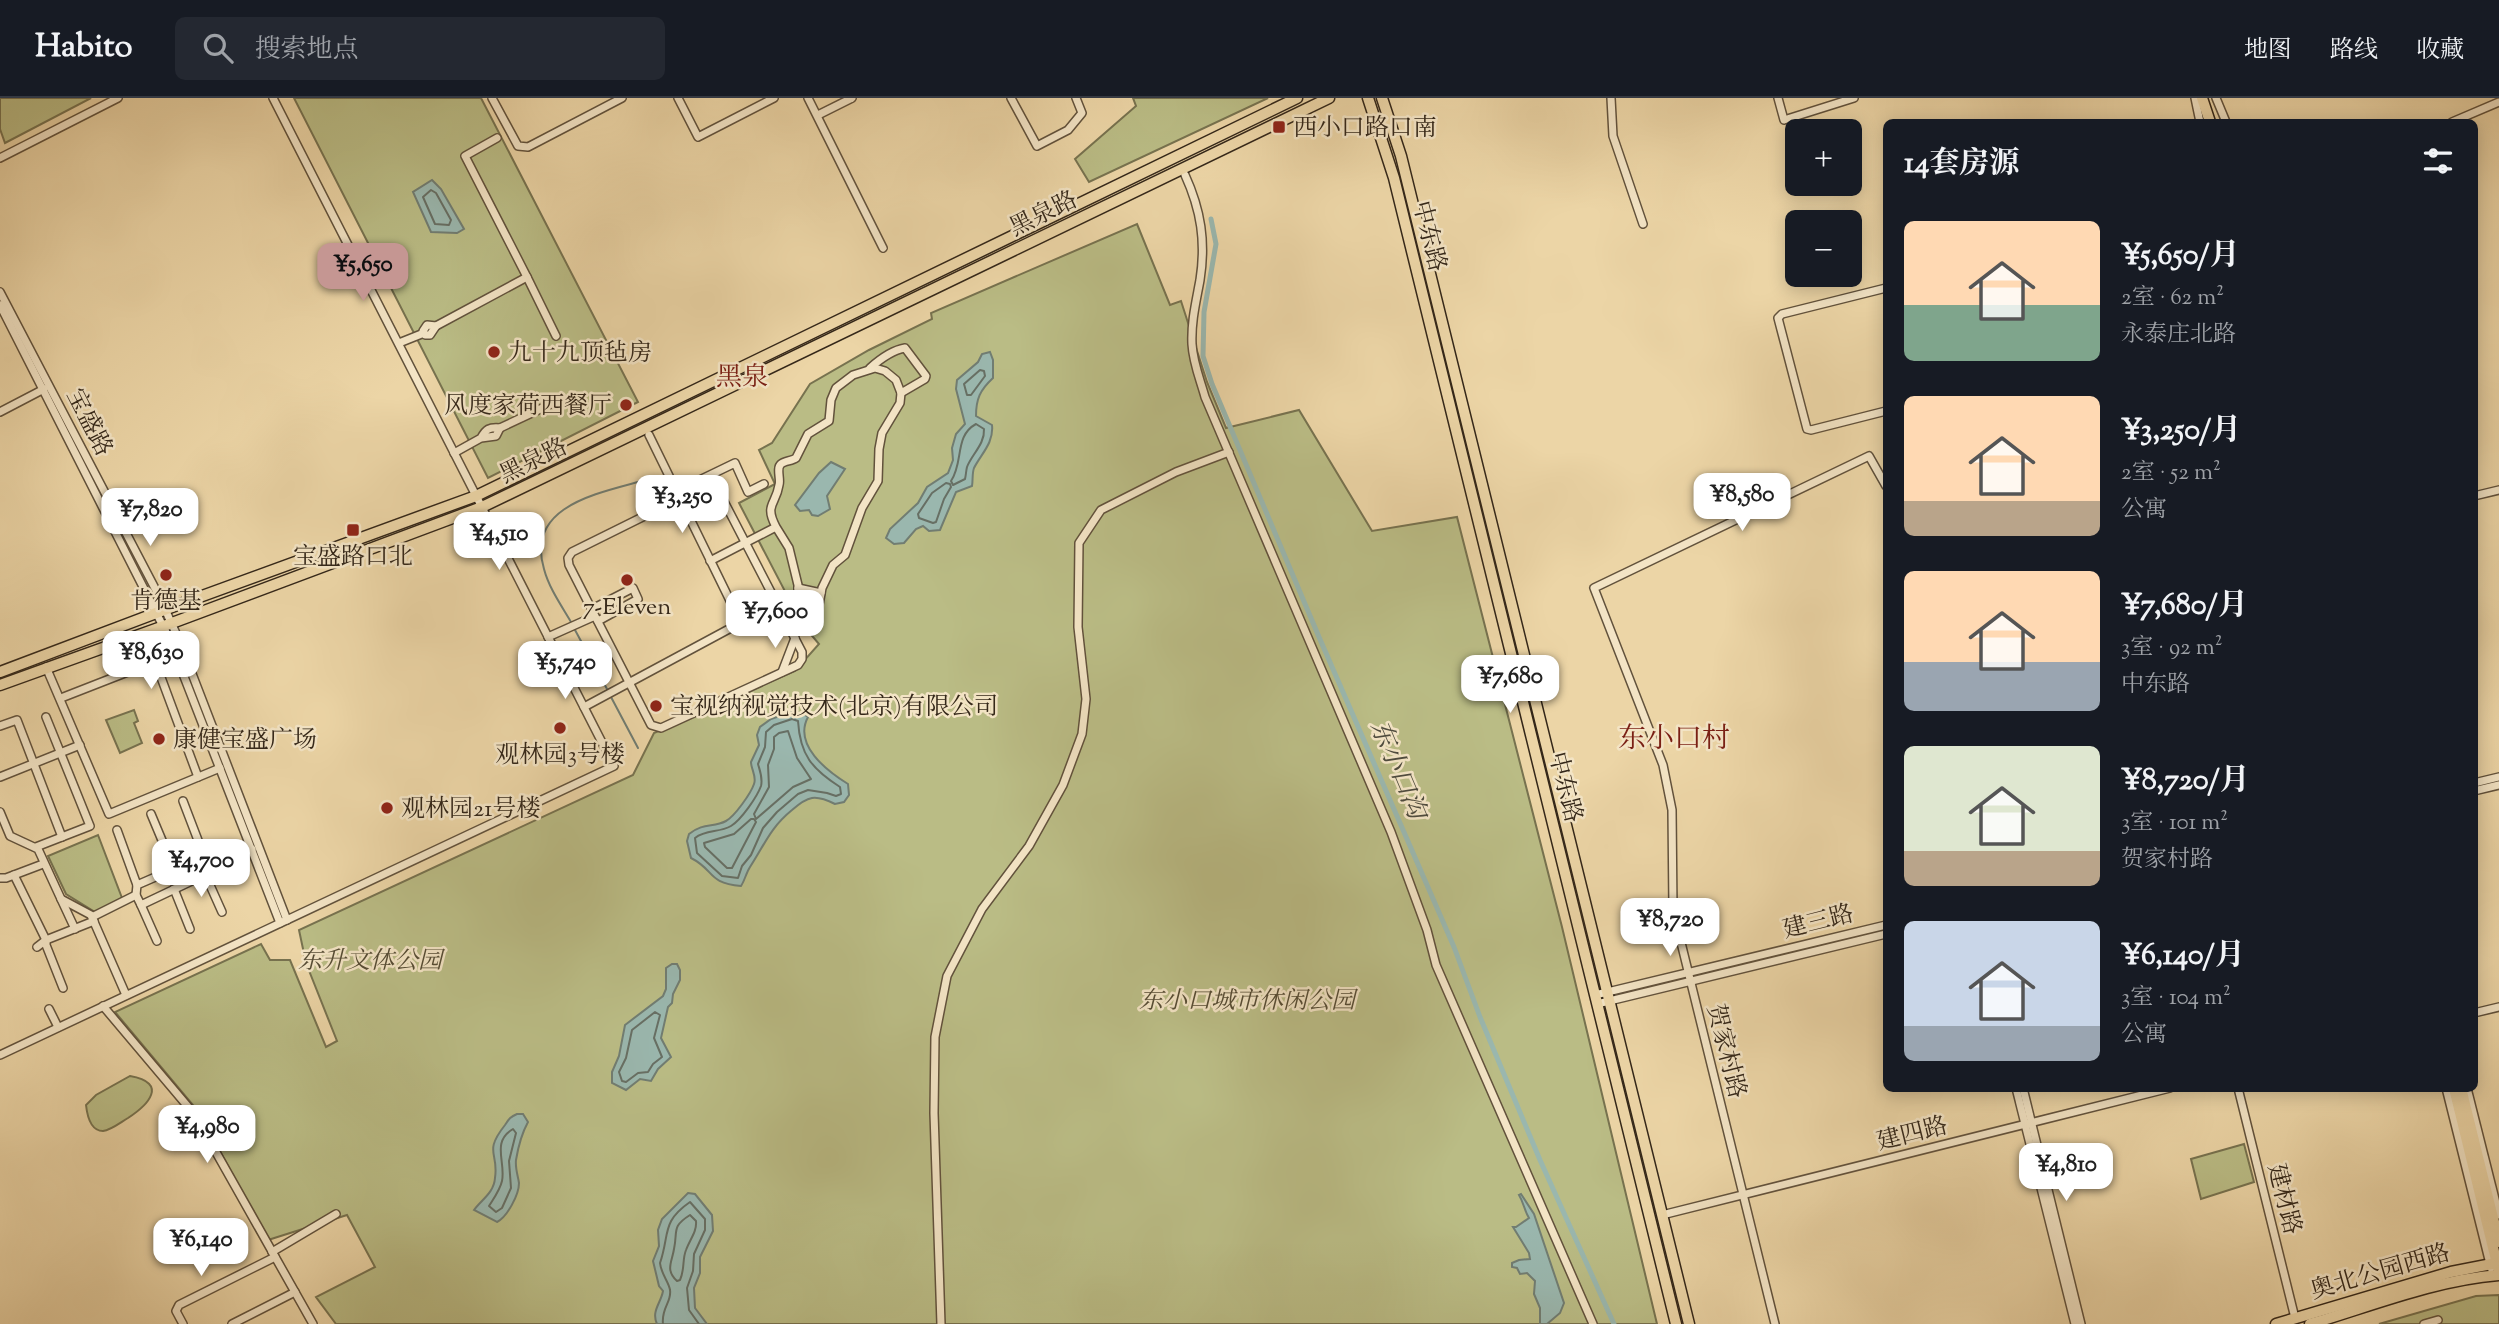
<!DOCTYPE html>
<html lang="zh">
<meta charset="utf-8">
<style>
:root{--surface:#171b24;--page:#242831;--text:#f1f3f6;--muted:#9ea1a6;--line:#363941;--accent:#c59692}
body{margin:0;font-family:"Sorts Mill Goudy","Noto Serif SC",serif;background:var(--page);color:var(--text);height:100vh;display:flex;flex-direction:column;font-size:26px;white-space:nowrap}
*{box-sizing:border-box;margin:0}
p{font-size:23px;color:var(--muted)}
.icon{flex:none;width:38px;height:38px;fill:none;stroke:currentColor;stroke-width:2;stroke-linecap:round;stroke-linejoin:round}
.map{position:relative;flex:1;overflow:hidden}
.drawer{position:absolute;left:1883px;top:21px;width:595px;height:973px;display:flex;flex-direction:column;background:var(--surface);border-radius:10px;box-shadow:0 4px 18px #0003}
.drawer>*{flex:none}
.controls{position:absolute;left:1785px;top:21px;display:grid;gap:14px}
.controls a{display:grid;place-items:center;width:77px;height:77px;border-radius:10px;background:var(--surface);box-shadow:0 4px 18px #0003;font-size:35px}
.price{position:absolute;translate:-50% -60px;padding:0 16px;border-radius:14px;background:#fff;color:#222;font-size:23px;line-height:46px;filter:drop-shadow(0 2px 4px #0008)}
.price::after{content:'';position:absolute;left:50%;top:42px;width:21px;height:16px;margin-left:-10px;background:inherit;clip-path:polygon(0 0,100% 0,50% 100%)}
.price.active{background:var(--accent);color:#111}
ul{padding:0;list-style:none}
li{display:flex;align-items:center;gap:21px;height:175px;padding:0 21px}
li span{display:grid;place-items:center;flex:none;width:196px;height:140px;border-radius:10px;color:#555}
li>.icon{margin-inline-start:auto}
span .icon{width:84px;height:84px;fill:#fffc;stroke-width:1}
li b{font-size:30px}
h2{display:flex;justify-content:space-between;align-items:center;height:84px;padding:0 21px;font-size:30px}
header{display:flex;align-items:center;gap:42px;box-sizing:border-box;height:98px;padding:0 35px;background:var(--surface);border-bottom:2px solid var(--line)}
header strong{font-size:33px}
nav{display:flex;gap:38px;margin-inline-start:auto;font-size:24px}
.search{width:490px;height:63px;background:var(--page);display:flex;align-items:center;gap:18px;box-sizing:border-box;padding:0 24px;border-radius:10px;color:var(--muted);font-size:26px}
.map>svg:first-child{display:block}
.green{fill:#babc85;stroke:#77724f;stroke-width:2}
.water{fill:#9ab7ae;stroke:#717d72;stroke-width:2}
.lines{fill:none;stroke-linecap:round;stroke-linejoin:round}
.shore{stroke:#676f64;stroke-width:2}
.stream{stroke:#717d72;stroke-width:2}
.canal{stroke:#9ab7ae;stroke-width:5}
.minor-casing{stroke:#62523c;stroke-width:10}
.major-casing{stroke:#342719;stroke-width:13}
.minor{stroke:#f3e4c5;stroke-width:7}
.major{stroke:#ecd5a6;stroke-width:10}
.poi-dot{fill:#8f2418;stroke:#f3e4c5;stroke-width:2.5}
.labels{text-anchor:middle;stroke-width:5;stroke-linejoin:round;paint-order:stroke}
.poi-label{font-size:24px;fill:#342719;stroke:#f3e4c5;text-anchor:start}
.street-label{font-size:24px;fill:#342719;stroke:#f3e4c5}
.park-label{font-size:24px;font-style:italic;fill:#564c34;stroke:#f3e4c5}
.neighbourhood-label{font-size:26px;fill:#7a1f14;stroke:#f3e4c5}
.water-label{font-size:26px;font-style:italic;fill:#4e4b3e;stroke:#f3e4c5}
.quarter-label{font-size:28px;fill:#7a1f14;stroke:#f3e4c5}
</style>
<header>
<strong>Habito</strong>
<div class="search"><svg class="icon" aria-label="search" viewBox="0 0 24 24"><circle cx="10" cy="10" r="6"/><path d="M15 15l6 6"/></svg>搜索地点</div>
<nav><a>地图</a><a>路线</a><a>收藏</a></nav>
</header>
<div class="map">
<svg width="2499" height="1226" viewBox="0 0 2499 1226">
<rect width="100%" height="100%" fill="#ecd5a6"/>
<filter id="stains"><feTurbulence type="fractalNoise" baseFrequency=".00286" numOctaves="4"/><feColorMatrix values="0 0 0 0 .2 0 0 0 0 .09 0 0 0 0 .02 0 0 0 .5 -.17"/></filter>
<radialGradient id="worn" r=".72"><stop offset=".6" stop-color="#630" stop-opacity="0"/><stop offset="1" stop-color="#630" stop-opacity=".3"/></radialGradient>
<g class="green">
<path d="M0,0h91l-86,45 -5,-14z"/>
<path d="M294,0h187l157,304 -150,76z"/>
<path d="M1133,0h135l-179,84 -14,-23 61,-53z"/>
<path d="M1137,126l33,81 11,-4 26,81 19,46 73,-18 73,121 85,-14 105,410 95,397h-1321l-20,-27 59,-30 -28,-52 -79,25 -70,-129 -83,-99 146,-68 9,16h20l36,87 11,-6 -31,-78 -7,-33 334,-155 21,-42 141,-62 24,-27 -17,-20 -63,-121 36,-19 -16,-34 13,-7 38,-59 59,-34 63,-31 -1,-6z"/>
<path d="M134,612l4,11 -4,2 8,20 -22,10 -14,-33z"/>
<path d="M98,737l24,63 -27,14 -29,-18 -18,-38z"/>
<path d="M130,978c39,7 18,29 -2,42 -7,4 -17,12 -25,13 -13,0 -16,-17 -17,-26l10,-10z"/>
<path d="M2244,1046l10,38 -53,17 -10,-40z"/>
<path d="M2499,1197v29h-120l97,-28z"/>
</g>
<g class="water">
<path d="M432,82l9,9 23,40 -7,4 -26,-1 -18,-40z"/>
<path d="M990,254l3,8v18c-13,12 -17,21 -17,38l16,9c2,18 -11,29 -18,43 -2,5 -1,13 -2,18l-16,6 -16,38 -11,1 -6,-5 -7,3 -12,14 -10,1 -8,-6 4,-9 28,-26 9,-16 21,-14 5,-13 -1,-12 4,-14 9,-10 -9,-35 1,-9 21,-18 4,-8z"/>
<path d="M831,364l14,7 -18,27 3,13 -12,7 -6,-1 -3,-5 -9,1 -5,-6 24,-32z"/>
<path d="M791,614l11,1 6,4c-15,28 19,54 40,67l1,11 -5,7 -9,2c-20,-10 -27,-8 -43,6 -22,18 -27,34 -42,57 -4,6 -5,13 -9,19 -34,-3 -26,-16 -50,-28l-4,-17 2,-7c15,-12 24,-6 37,-13 9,-5 25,-28 28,-37 3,-7 -3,-15 -3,-22l8,-17 -2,-10 3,-8 11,-8z"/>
<path d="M672,866h5l3,6v10l-7,14 -1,9 -4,4 -7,31 10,19 -13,12 -7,12 -11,-2 -14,11 -14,-7v-11l7,-16 6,-31 38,-29 3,-7v-21z"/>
<path d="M517,1016h6l5,8c-6,11 -10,26 -12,38 -1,8 2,16 3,23 0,12 -12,34 -22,39l-23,-12c7,-10 20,-17 21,-32 4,-26 -12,-25 10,-53 4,-6 5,-8 12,-11z"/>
<path d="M688,1095l7,1 17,21 1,16 -13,26v16l-6,15 1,20 12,16h-50c-6,-13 4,-21 6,-33l-4,-5 -6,-25 6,-15 -1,-16 4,-11z"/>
<path d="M1521,1096l13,20 30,89 -4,10 -13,11h-7v-16l-6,-14 1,-13 -8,-8 -7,1 -3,-6 -5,-1v-4l7,-3 11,-1 -1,-6 -16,-26h3l13,-9c-5,-8 -5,-15 -10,-23z"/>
</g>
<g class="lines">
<g class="shore">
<path d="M431,92l5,3 15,27 -2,5 -14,-1 -12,-27z"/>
<path d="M980,272l4,1 1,5 -14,19h-4l-3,-11z"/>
<path d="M976,326l8,5c1,15 -12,25 -17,38 -1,4 -1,8 -2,12l-12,6 -2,-4c13,-19 3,-45 25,-57z"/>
<path d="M946,385l4,1 1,3 -7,12 -8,23 -3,1 -14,-5 -1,-4 14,-21z"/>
<path d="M792,621l6,2c2,34 14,48 42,66l1,7 -5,2 -9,-3 -19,-3 -10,4 -21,18 -14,16 -12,27 -9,11 -4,12 -16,-2 -25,-23 -2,-15c11,-9 24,-5 36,-12 10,-6 26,-29 30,-40 2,-8 -1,-15 -3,-22l7,-17 1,-15 8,-7z"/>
<path d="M788,633l9,27 14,21 -18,8 -37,32 -2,-5 15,-27 -1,-22 6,-16v-12l5,-4z"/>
<path d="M751,721h3l2,3 -24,46h-5l-22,-21 -1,-4 30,-9z"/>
<path d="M655,914l5,3 -6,23 8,19 -9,7 -5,8 -10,1 -12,9 -4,-1 -3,-9 7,-14 6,-28z"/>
<path d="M513,1031l3,4 -7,28 2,27 -9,20 -6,4 -7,-6c5,-8 11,-16 13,-25 4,-19 -11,-39 11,-52z"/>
<path d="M690,1117l6,6c1,11 -6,18 -10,29 -4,10 -1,19 -6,30l-3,1c-12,-11 -5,-19 -3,-32 4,-18 -3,-22 16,-34z"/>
<path d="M663,1226c-2,-16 9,-22 7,-34 -1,-8 -9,-16 -10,-27 10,-29 1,-41 30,-61l15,17v11l-11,24 -1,17 -6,17 2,22 10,14"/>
</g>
<g class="stream">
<path d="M571,524c-10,-17 -22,-34 -27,-53 -20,-67 63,-77 108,-91"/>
<path d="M575,532l32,59"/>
<path d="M611,599l27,51"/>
</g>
<path class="canal" d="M1211,121l5,25 -12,68 -1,44 9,28 107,253 135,310 26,70 60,143 74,164"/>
<defs>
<g id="minor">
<path d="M492,0l26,48 10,1 94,-49"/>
<path d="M678,0l20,39 76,-39"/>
<path d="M808,0l75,150"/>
<path d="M1011,0l26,48 31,-16 14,-17 -6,-15"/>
<path d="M1611,0l2,38 30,88"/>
<path d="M1778,0l6,22 70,-22"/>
<path d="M2195,0l5,24"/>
<path d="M2216,0l10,24"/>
<path d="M818,17l34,-17"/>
<path d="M2452,24l47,-20"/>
<path d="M497,40l-32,18 62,121"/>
<path d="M0,60l118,-60"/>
<path d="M1185,77c16,35 21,67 15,105 -4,22 -9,42 -8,64 1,19 8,35 13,53l186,435 36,98 9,35 157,359"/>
<path d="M1886,190l-104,26 -4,4 29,111 4,1 75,-19"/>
<path d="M0,194l159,304 20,44 108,280"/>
<path d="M0,207l169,333 111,285"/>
<path d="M427,227l9,1 -6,9h-5l-2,-4z"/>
<path d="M436,228l91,-49 29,59"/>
<path d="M399,245l25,-10"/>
<path d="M870,270c9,-8 23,-18 35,-20l21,28 -1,3 -24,14"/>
<path d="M0,314l44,-23"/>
<path d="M500,330l51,-24"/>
<path d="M649,337l92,188"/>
<path d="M454,355l27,-15 15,-2 4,-8c-11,-1 -14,1 -19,10"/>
<path d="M677,393l58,-28 13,29 16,-8"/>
<path d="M2474,398l25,-6"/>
<path d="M710,463l66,-34 13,21 9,37v20l11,8 9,-3 4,-22 11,-23 12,-10 17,-47 16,-27 1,-32 3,-16 18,-30 1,-10 -5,-13 -11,-9 -10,-3 -22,7 -17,13 -5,12 -2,21 -21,13 -12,24c-4,3 -12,3 -15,6 -5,4 0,16 -2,21 -3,20 -15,19 -3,42"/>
<path d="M798,490l23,5"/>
<path d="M592,511l41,-21 5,11 -40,22"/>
<path d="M548,539l47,-21 56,109 10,3 137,-63 4,-6v-7l-86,-166 -5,-3 -139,69 -4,6 1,7 26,51"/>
<path d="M46,569l63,147 111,-46"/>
<path d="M782,574l13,-34"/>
<path d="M61,600l82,-32 16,6 39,105"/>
<path d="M584,609l158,-85 42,-5 28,-14"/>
<path d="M0,628l17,-6 45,117"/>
<path d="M0,679l80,-32"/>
<path d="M2474,685l25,-6"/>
<path d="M2474,693l25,-6"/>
<path d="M183,703l21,55"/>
<path d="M0,714l10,24 28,13 23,50 30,16 35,80"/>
<path d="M151,716l23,55"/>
<path d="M117,732l20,55"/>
<path d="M36,749l54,-21 -44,-109"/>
<path d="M213,754l6,16 -78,37 -5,-10 1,-10z"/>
<path d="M216,764l36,-13"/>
<path d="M205,776l17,38"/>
<path d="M14,777l32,65v5l17,43"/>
<path d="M0,780h6l37,-14"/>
<path d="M174,791l16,40"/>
<path d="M61,801l14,30"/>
<path d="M141,807l16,36"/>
<path d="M92,819l44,-22"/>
<path d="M37,849l9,-7 48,-19"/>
<path d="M1595,897l291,-70"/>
<path d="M1597,906l289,-70"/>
<path d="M103,908l92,109 118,209"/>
<path d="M49,911l9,18"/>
<path d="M2474,915l25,-6"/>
<path d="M0,957l614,-289 -341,-668"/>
<path d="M2016,990l59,236"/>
<path d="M2023,990l58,236"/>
<path d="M2238,990l57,230"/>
<path d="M2446,990l45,180"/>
<path d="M2467,990l32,127"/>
<path d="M1662,1117l508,-127"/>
<path d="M272,1154l64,-38"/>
<path d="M183,1226l-7,-13 3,-6 96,-48"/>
<path d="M232,1226l63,-32"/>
<path d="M941,1226l-7,-211 1,-76 12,-61 35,-67 47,-63 34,-61 19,-51 4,-35 -8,-72 1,-84 22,-33 75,-38 53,-20"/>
<path d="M1775,1226l-102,-414 -1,-100 -9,-45 -69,-177 275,-132 17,30"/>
<path d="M2424,1226l14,-4"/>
</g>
<g id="major">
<path d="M1368,0l26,80 282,1146"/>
<path d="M1382,0l19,58 288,1168"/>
<path d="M2202,0l8,24"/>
<path d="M0,574l172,-65 304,-111 821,-398"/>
<path d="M0,587l164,-59 318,-119 847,-409"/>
<path d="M2454,990l44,180"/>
<path d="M2461,990l38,154"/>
<path d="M2276,1226l175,-52 46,-9"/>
<path d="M2310,1226c61,-18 125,-44 189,-49"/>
</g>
</defs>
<use href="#minor" class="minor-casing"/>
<use href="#major" class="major-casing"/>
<use href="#minor" class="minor"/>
<use href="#major" class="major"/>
</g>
<g class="poi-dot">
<rect x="1272" y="22" width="14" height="14" rx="3.5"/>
<circle cx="494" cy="254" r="7"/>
<circle cx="626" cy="307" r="7"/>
<rect x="346" y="425" width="14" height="14" rx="3.5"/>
<circle cx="166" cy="477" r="7"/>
<circle cx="627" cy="482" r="7"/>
<circle cx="656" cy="608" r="7"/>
<circle cx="560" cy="630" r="7"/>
<circle cx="159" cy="641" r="7"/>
<circle cx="387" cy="710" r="7"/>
</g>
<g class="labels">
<g class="poi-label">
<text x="1293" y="37">西小口路口南</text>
<text x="508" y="262">九十九顶毡房</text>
<text x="612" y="315" text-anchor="end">风度家荷西餐厅</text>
<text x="353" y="466" text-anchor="middle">宝盛路口北</text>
<text x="166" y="510" text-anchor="middle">肯德基</text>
<text x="627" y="516" text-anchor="middle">7-Eleven</text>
<text x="670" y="616">宝视纳视觉技术(北京)有限公司</text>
<text x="173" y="649">康健宝盛广场</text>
<text x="560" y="664" text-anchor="middle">观林园3号楼</text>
<text x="401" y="718">观林园21号楼</text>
</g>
<g class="street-label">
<text transform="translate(1043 115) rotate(-26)" y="8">黑泉路</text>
<text transform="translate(1430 138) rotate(76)" y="8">中东路</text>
<text transform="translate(90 324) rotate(63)" y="8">宝盛路</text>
<text transform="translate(533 362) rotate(-26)" y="8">黑泉路</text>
<text transform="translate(1566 689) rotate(76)" y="8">中东路</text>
<text transform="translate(1818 823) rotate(-14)" y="8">建三路</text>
<text transform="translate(1727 953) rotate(76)" y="8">贺家村路</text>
<text transform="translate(1912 1035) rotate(-14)" y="8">建四路</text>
<text transform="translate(2285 1101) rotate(76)" y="8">建材路</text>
<text transform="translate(2380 1173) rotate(-16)" y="8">奥北公园西路</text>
</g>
<g class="park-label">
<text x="370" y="870">东升文体公园</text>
<text x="1247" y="910">东小口城市休闲公园</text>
</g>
<g class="neighbourhood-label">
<text x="742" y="287">黑泉</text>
</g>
<g class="water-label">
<text transform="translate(1399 671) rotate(67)" y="9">东小口沟</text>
</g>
<g class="quarter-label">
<text x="1674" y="649">东小口村</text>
</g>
</g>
<rect width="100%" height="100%" filter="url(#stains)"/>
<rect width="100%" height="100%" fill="url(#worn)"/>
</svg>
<div class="controls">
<a>+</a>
<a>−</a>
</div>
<b class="price active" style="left:363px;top:205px">¥5,650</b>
<b class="price" style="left:1742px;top:435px">¥8,580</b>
<b class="price" style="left:682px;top:437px">¥3,250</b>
<b class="price" style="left:150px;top:450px">¥7,820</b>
<b class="price" style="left:499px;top:474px">¥4,510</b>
<b class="price" style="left:775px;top:552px">¥7,600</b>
<b class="price" style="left:151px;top:593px">¥8,630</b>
<b class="price" style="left:565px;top:603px">¥5,740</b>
<b class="price" style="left:1510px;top:617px">¥7,680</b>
<b class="price" style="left:201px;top:801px">¥4,700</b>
<b class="price" style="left:1670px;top:860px">¥8,720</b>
<b class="price" style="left:207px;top:1067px">¥4,980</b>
<b class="price" style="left:2066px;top:1105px">¥4,810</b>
<b class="price" style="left:201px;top:1180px">¥6,140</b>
<section class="drawer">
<h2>14套房源<svg class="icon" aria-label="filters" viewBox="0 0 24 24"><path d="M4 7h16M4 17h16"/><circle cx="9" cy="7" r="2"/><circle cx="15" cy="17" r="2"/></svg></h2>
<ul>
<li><span style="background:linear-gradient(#ffd9b3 60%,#7fa58c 0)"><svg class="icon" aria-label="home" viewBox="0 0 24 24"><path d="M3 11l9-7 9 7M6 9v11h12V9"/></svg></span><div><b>¥5,650/月</b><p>2室 · 62 m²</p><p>永泰庄北路</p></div></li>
<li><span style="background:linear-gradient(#ffd9b3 75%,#b9a48a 0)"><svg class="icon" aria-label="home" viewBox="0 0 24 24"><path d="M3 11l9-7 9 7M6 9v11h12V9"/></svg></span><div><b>¥3,250/月</b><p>2室 · 52 m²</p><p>公寓</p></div></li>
<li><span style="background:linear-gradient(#ffd9b3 65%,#9aa5b1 0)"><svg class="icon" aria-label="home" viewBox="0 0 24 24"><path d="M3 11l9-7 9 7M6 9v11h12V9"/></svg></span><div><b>¥7,680/月</b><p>3室 · 92 m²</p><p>中东路</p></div></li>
<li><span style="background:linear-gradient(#dfe7d0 75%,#b9a48a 0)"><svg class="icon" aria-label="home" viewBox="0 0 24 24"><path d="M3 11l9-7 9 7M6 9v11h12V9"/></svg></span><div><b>¥8,720/月</b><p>3室 · 101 m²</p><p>贺家村路</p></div></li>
<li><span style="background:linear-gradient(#c9d6e8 75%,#9aa5b1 0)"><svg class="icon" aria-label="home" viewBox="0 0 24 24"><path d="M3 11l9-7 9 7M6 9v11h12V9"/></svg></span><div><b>¥6,140/月</b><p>3室 · 104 m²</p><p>公寓</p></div></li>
</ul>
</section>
</div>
